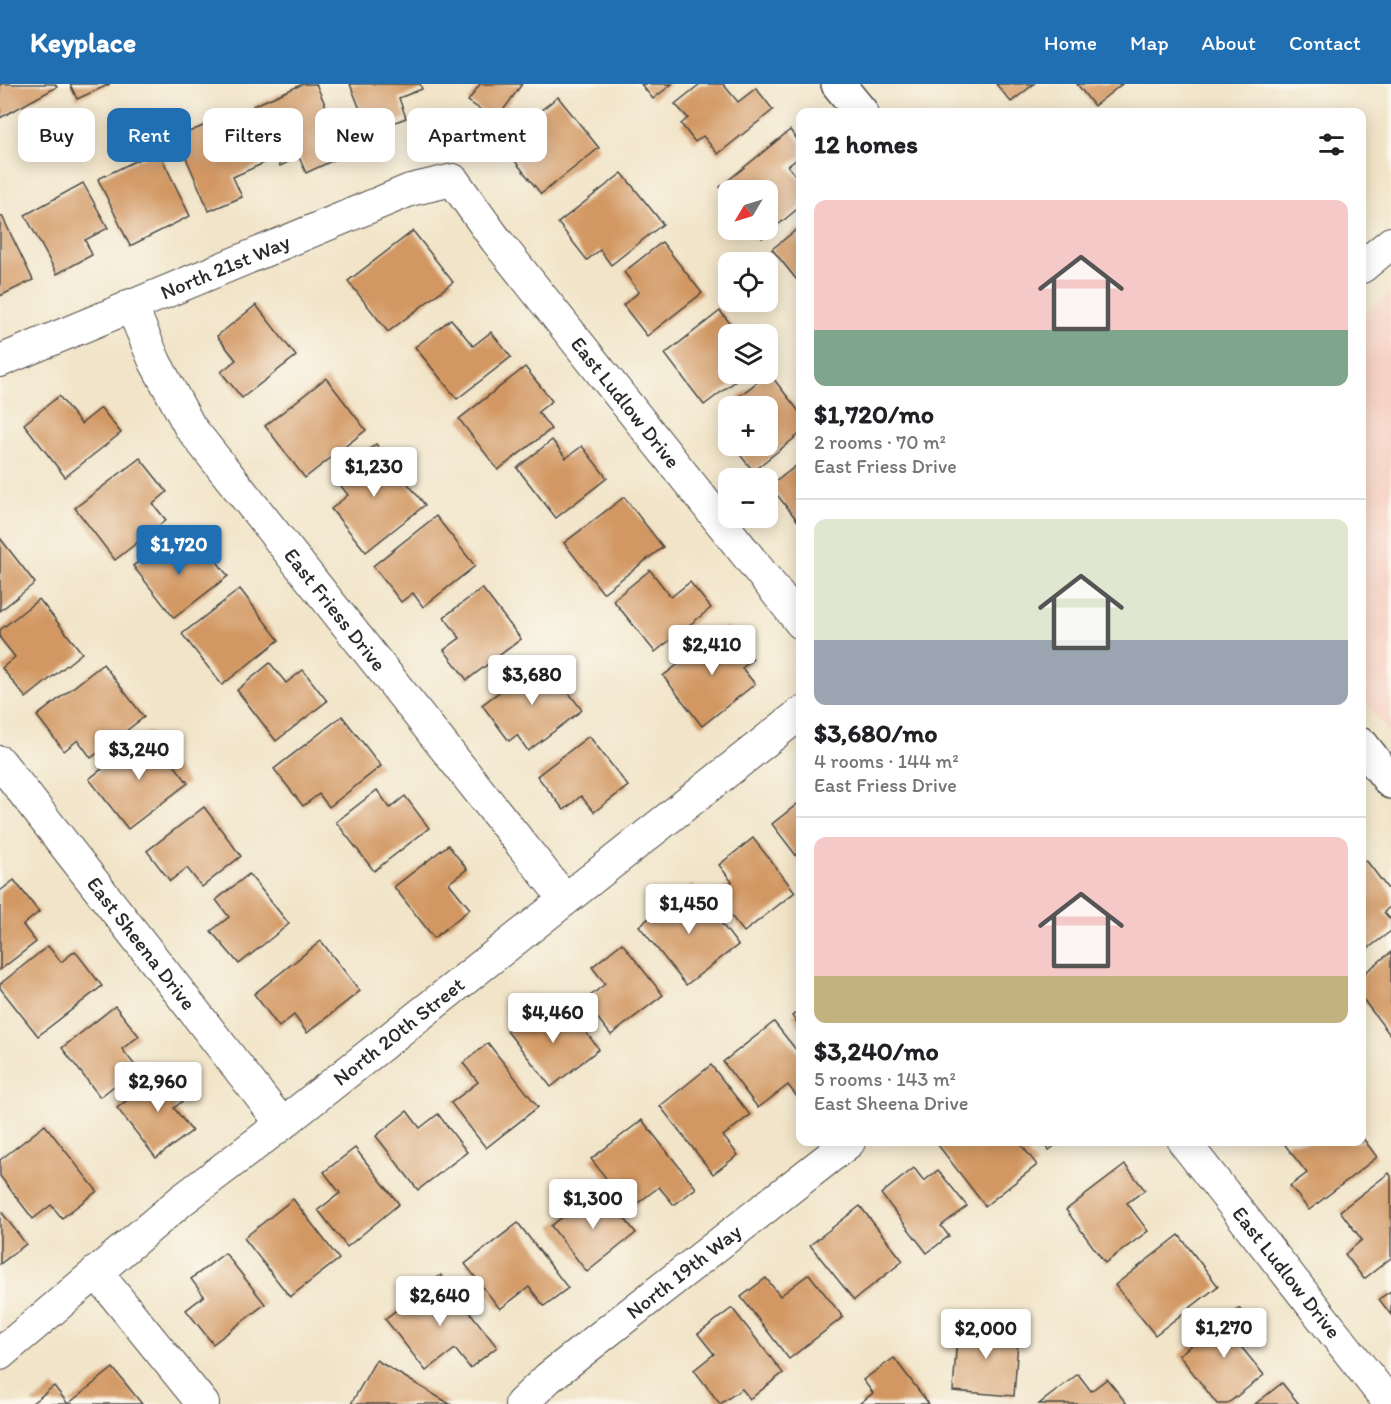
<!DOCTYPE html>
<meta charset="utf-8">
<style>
:root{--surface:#fff;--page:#f2f2f2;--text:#202124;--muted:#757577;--line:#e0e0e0;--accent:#1f6fb2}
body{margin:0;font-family:Itim,sans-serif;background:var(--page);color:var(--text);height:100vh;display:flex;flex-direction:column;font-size:22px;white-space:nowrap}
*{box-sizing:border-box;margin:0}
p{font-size:20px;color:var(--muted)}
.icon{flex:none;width:33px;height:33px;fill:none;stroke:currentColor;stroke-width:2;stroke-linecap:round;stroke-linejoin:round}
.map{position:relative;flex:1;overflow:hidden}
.details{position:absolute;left:796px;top:24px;width:570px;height:1038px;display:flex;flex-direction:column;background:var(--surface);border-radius:12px;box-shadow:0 3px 15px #0003}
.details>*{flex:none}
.hud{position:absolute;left:18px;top:24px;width:570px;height:54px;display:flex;gap:12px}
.needle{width:39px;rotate:232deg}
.tools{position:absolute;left:718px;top:96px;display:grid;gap:12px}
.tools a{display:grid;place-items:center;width:60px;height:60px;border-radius:12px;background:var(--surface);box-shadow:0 3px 15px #0003;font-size:30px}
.price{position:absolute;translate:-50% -51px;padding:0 14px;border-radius:6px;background:#fff;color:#222;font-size:20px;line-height:39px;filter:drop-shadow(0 2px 3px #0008)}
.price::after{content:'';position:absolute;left:50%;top:36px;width:18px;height:14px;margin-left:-9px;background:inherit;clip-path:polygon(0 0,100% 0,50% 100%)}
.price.current{background:var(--accent);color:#fff}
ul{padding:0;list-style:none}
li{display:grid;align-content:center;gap:12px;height:318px;padding:0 18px}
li+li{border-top:2px solid var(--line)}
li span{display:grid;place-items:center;height:186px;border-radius:12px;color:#555}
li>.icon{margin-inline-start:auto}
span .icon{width:108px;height:108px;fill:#fffc;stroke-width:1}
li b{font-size:26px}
h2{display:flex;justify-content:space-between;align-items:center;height:72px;padding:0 18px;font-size:26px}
.pill{padding:0 21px;border-radius:12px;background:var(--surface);box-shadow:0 3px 15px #0003;font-size:21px;line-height:54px}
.pill.current{background:var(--accent);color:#fff}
header{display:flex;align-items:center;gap:36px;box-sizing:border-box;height:84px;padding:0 30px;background:var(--accent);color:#fff}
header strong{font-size:28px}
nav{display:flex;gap:33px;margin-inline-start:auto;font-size:21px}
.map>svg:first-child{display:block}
.built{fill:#f6d2c4}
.building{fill:#d29762}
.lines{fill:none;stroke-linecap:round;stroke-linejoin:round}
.minor-casing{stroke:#494743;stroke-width:34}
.tertiary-casing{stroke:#494743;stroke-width:36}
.minor{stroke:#fff;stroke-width:32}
.tertiary{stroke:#fff;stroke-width:33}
.labels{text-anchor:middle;stroke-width:4.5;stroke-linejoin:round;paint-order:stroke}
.street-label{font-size:21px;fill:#2b2b2b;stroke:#fbf7ec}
</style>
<header>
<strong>Keyplace</strong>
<nav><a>Home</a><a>Map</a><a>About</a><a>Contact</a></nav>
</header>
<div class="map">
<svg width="1391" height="1320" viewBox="0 0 1391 1320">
<rect width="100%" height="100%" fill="#fbf7ec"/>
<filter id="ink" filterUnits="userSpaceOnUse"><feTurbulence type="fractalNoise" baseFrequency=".0167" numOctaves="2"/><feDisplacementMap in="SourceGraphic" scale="12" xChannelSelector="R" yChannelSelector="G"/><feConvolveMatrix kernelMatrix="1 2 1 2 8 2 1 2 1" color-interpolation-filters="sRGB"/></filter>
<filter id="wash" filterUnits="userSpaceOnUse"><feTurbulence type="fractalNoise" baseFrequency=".008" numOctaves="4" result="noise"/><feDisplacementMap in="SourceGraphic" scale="24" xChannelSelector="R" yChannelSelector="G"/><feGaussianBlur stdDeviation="1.35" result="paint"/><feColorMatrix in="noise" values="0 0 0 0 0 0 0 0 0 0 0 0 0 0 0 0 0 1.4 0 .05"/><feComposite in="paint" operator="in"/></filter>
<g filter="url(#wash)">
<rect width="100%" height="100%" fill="#f1e4c8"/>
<path class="built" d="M1391,209v442l-29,-37v-381z"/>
<g id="blocks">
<g class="building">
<path d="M0,0h55l2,3 -57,31z"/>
<path d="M70,0h40l-33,15z"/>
<path d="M303,0h13l31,70 -41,19 -7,-16 -19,9 -27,-60z"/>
<path d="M350,0h70l2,5 -23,9 7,20 -37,14z"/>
<path d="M480,0h42l-26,36 -28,-19z"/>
<path d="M641,0h31l-19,15z"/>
<path d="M700,0h23l15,18 18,-14 17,22 -55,44 -15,-18 -8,6 -14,-18 7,-6 -13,-14z"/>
<path d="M996,0h38l-23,18z"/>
<path d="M1077,0h45l-28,22z"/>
<path d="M558,13l41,51 -58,46 -41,-52z"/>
<path d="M241,26l23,53 -31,14 9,20 -33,14 -32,-74z"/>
<path d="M790,46l11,14v12l-13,10 13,16v24l-39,32 -7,-8h13v-40h-39v7l-9,-10z"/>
<path d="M158,66l32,66 -60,30 -32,-67z"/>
<path d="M622,89l41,51 -52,41 -11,-15 -13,10 -29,-37z"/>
<path d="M83,99l25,45 -23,12 7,15 -35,19 -32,-59z"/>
<path d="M2,132l31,64 -33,16v-79z"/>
<path d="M801,142v59l-29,-36z"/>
<path d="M413,147l40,51 -65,50 -40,-51z"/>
<path d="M662,158l40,51 -55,43 -24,-31 16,-13 -15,-20z"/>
<path d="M256,221l40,51 -54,42 -21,-26 15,-12 -19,-24z"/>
<path d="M720,227l19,23h-10v40h16l-41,31 -39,-51z"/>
<path d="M451,235l22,27 18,-14 20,25 -54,42 -42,-52z"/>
<path d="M525,283l27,34 -14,11 13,17 -53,41 -39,-51z"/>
<path d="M769,289l32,41v19l-48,38 -20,-25h35v-40h-25l-6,-8z"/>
<path d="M326,294l40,52 -61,48 -40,-52z"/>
<path d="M59,312l22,28 20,-16 20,25 -56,44 -41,-53z"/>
<path d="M552,356l14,18 16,-12 25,32 -51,40 -39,-50z"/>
<path d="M376,360l49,61 -59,47 -35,-43 17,-14 -14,-18z"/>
<path d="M140,374l27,34 -14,12 13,16 -51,40 -40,-52z"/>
<path d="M801,378v63l-31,-39z"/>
<path d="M624,413l39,50 -60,46 -39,-50z"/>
<path d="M436,432l39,50 -52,41 -10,-14 -12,9 -28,-36z"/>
<path d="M170,453l19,23 17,-13 22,29 -54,42 -41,-52z"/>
<path d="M0,454l35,45 -35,28z"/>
<path d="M650,486l21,27 19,-15 21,26 -56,44 -42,-52z"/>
<path d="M482,504l39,51 -54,41 -23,-30 16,-12 -16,-21z"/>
<path d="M240,505l39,51 -57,45 -40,-51z"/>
<path d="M39,515l43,54 -56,45 -24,-30 13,-11 -15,-19v-8z"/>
<path d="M727,542l26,33 -11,9 13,16 -53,42 -39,-50z"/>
<path d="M543,575l39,51 -54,41 -11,-16 -8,6 -27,-36z"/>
<path d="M270,579l16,20 17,-13 24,31 -51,40 -39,-51z"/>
<path d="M103,580l41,53 -53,41 -13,-18 -14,11 -27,-35z"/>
<path d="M342,632l39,50 -52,41 -10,-13 -16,12 -29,-37z"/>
<path d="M149,648l39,51 -60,46 -39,-50z"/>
<path d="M589,652l39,50 -34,26 -13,-16 -17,14 -27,-34z"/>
<path d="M377,706l13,18 15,-12 24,32 -55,43 -38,-49z"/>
<path d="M801,717v61l-29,-38z"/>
<path d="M204,723l37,49 -39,31 -15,-19 -17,13 -23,-30z"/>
<path d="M753,754l42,54 -51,40 -29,-36 17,-14 -13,-17z"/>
<path d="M448,761l19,24 -18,14 21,26 -36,29 -40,-51z"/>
<path d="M1366,776l25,33v13l-7,6 7,8v11l-29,22v-90z"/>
<path d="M249,790l40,50 -50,40 -28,-33 18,-14 -13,-17z"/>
<path d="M14,796l25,32 -16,13 13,17 -36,28v-79z"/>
<path d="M692,801l46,60 -52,40 -47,-59z"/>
<path d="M321,857l39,50 -53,42 -13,-18 -15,12 -25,-33z"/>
<path d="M622,859l41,52 -52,40 -27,-34 21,-17 -13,-17z"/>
<path d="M48,862l13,16 14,-11 27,35 -64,50 -38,-48v-4z"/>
<path d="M1391,868v84l-29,-38v-23z"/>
<path d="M115,922l24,30 -17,13 15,19 -37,29 -38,-49z"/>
<path d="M536,924l13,16 19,-15 31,40 -48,38 -44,-56z"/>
<path d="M801,925v19l-9,-12z"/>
<path d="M774,938l27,34v46l-13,-17 -30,23 -35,-46z"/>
<path d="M488,959l50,64 -52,41 -35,-45 27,-21 -15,-19z"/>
<path d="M711,981l39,50 -27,21 15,19 -25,19 -53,-68z"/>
<path d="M169,984l21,27 -16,13 18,23 -36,27 -39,-50z"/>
<path d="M407,1027l13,17 18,-14 29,38 -49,38 -42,-54z"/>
<path d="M642,1036l54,68 -22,17 -15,-18 -29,22 -39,-50z"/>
<path d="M45,1041l52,66 -35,27 -11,-13 -18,14 -33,-43v-16z"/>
<path d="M1362,1053l15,20 -68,53 -19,-24 17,-13 -22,-28 4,-3h73z"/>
<path d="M943,1058h76l18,23 -52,41 -47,-61z"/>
<path d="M1043,1058h17l-11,8z"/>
<path d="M355,1064l44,56 -52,43 -29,-37 22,-17 -16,-21z"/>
<path d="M1125,1081l20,25 -18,13 21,28 -43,32 -39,-53z"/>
<path d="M914,1084l10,13 14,-11 29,36 -26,20 8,10 -22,17 -46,-59z"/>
<path d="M1389,1089l2,3v82l-27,21 -19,-25 17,-14 -22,-29z"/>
<path d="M600,1104l36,45 -49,39 -36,-46z"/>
<path d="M293,1115l46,60 -49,38 -46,-59z"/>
<path d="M860,1122l43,55 -49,39 -44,-55z"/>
<path d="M0,1126l26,34 -26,20z"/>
<path d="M518,1139l50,65 -24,18 -15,-19 -29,22 -35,-45z"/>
<path d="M1179,1151l39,51 -63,49 -40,-50z"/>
<path d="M225,1169l40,51 -52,40 -27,-34 18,-14 -13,-17z"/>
<path d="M809,1190l34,43 -54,42 -48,-62 25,-19 14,18z"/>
<path d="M441,1191l56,72 -27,21 -15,-19 -29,22 -41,-52z"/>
<path d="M1391,1207v24l-12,-16z"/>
<path d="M732,1224l51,65 -33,26 -8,-10 -22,15 -26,-34 20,-16 -16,-20z"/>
<path d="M1239,1224l20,27 -17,13 22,27 -37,29h-10l-38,-49z"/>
<path d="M958,1240l61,4 -5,68 -61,-5z"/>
<path d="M894,1274l35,46h-70l14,-11 -10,-13z"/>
<path d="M376,1276l74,44h-99z"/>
<path d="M113,1284l29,36h-111l23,-18 14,18z"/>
<path d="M1078,1290l13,17 16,-12 20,25h-88z"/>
<path d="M1282,1299l17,21h-44z"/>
</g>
</g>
</g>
<g filter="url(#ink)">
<use href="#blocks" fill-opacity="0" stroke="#494743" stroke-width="1.5"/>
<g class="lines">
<defs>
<g id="minor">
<path d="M1362,183l29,-24"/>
<path id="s1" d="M131,221l24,57 35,65 374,471"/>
<path id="s2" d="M0,277l410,-171 43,-10 43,60 305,383"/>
<path id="s3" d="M0,678l282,362"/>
<path id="s4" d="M1184,1058l206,262"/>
<path d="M96,1188l107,132"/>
<path id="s5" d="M0,1270l182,-154 100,-76 519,-411"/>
<path id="s6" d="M521,1320l27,-26 301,-236"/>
</g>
<g id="tertiary">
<path d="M838,0l23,28"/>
<path d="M1362,661l29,37"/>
</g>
</defs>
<use href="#minor" class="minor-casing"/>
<use href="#tertiary" class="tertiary-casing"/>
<use href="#minor" class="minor"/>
<use href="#tertiary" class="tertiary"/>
</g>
</g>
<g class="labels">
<g class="street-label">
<text dy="7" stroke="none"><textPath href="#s2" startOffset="244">North 21st Way</textPath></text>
<text dy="7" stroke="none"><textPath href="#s2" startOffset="770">East Ludlow Drive</textPath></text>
<text dy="7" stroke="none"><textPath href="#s1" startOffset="369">East Friess Drive</textPath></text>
<text dy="7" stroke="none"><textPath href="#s3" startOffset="230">East Sheena Drive</textPath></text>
<text dy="7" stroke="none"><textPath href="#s5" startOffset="513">North 20th Street</textPath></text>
<text dy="7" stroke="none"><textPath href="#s6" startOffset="210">North 19th Way</textPath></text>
<text dy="7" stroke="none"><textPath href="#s4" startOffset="166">East Ludlow Drive</textPath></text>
</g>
</g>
</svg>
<div class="tools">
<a><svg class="needle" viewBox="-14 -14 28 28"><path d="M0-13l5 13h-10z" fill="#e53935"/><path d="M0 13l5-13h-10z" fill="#757577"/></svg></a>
<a><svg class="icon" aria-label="locate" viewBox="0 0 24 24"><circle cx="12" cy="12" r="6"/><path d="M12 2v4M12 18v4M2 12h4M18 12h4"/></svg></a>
<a><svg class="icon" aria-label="layers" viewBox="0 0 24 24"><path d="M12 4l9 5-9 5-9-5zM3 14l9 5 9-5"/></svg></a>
<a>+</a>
<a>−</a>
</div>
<b class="price" style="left:374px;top:414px">$1,230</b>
<b class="price current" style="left:179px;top:492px">$1,720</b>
<b class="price" style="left:712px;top:592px">$2,410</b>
<b class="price" style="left:532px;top:622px">$3,680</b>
<b class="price" style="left:139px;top:697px">$3,240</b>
<b class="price" style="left:689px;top:851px">$1,450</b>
<b class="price" style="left:553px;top:960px">$4,460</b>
<b class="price" style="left:158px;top:1029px">$2,960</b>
<b class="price" style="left:593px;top:1146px">$1,300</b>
<b class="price" style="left:440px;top:1243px">$2,640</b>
<b class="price" style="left:1224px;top:1275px">$1,270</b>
<b class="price" style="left:986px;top:1276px">$2,000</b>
<div class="hud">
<a class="pill">Buy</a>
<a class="pill current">Rent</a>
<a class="pill">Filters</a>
<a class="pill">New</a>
<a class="pill">Apartment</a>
</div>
<section class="details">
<h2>12 homes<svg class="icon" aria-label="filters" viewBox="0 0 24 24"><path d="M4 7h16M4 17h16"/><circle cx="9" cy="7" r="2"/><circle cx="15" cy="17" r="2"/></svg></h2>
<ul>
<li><span style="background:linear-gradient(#f6c9c9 70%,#7fa58c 0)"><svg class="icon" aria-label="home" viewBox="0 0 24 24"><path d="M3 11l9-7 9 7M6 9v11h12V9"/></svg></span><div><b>$1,720/mo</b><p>2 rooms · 70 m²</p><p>East Friess Drive</p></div></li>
<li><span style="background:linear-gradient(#dfe7d0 65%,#9aa5b1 0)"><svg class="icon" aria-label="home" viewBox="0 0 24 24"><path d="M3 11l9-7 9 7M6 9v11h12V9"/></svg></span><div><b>$3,680/mo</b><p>4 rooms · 144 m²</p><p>East Friess Drive</p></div></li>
<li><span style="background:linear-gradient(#f6c9c9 75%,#c2b280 0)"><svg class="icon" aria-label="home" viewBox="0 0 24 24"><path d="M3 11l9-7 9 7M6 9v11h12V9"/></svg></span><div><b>$3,240/mo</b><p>5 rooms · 143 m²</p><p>East Sheena Drive</p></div></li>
</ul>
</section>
</div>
